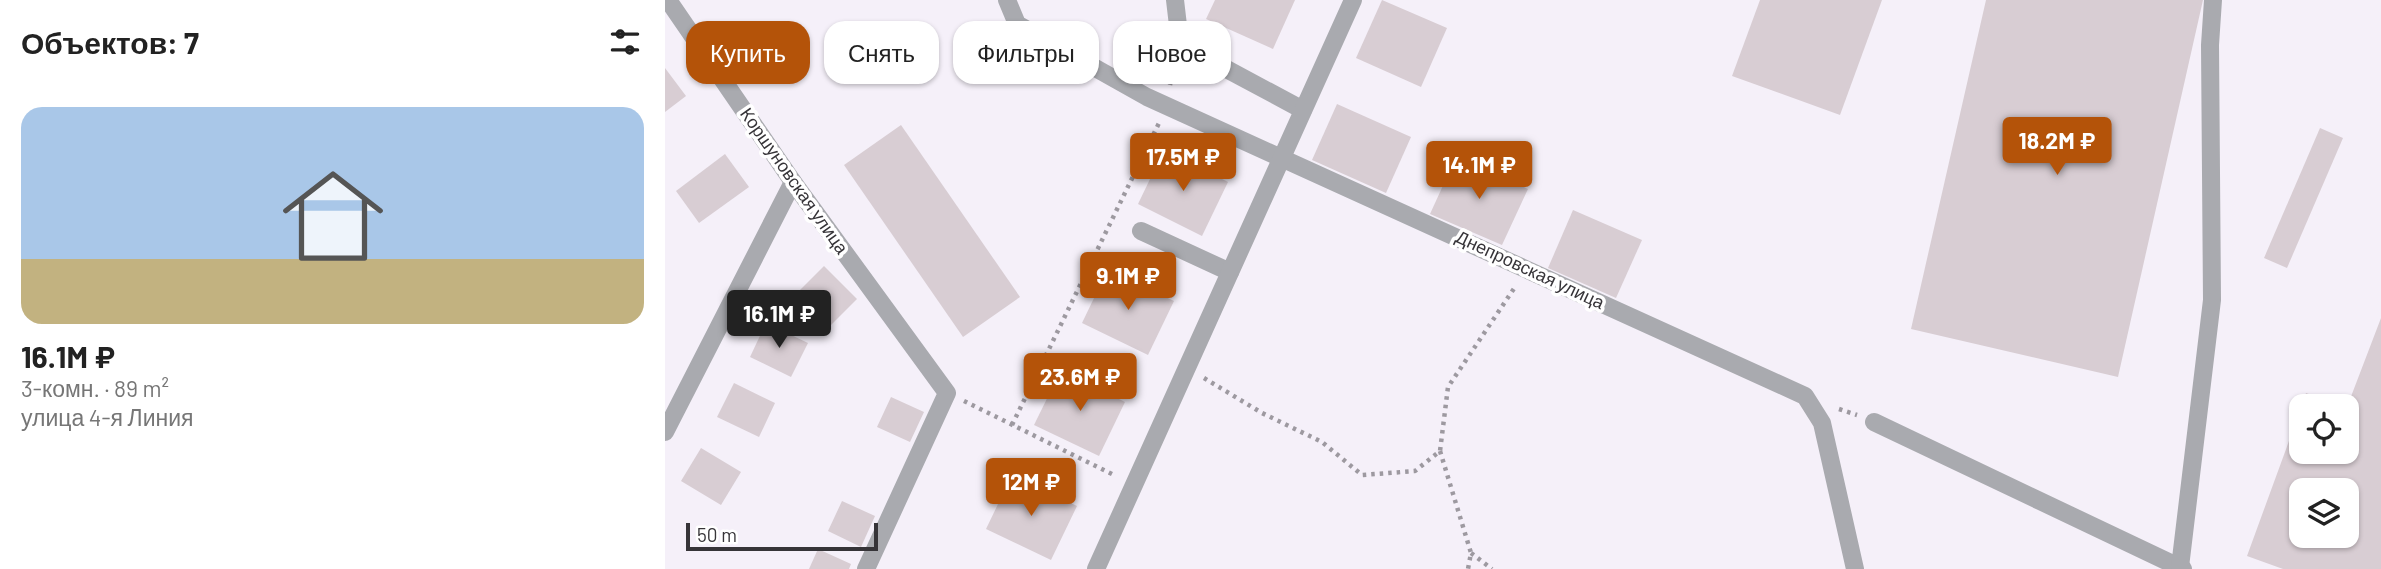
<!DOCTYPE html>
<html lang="ru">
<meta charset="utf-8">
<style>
:root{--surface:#fff;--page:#f2f2f2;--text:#222;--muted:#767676;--line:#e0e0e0;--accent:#b45309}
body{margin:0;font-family:Barlow,sans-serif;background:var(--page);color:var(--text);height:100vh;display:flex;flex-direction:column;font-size:26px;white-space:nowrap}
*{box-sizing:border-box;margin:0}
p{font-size:23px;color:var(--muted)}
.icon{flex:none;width:38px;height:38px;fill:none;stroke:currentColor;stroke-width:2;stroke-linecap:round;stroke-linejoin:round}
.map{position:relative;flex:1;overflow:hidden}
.drawer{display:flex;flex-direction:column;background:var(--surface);width:665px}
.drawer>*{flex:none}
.banner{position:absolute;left:21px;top:21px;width:665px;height:63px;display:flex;gap:14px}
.fabs{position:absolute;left:1624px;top:394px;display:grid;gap:14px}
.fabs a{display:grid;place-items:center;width:70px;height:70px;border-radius:14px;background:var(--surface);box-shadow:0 2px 5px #0004;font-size:35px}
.scale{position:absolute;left:21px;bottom:18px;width:192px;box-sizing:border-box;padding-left:7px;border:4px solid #363438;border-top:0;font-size:19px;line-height:24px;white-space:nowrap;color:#363438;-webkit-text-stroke:5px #fff;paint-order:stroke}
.price{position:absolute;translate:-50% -60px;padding:0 16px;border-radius:7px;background:var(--accent);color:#fff;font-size:23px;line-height:46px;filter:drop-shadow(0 2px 4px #0008)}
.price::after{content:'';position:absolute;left:50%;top:42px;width:21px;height:16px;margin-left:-10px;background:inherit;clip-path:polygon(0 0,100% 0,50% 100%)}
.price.active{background:#222;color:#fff}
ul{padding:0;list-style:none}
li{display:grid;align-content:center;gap:14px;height:371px;padding:0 21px}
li+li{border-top:2px solid var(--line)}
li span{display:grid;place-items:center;height:217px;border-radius:21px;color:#555}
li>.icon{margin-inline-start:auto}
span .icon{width:126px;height:126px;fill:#fffc;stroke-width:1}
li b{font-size:30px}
h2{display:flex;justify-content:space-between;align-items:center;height:84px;padding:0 21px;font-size:30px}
.tag{padding:0 24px;border-radius:21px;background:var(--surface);box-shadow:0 2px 5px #0004;font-size:24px;line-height:63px}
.tag.active{background:var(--accent);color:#fff}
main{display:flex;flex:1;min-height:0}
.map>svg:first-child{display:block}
.building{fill:#d8cdd3;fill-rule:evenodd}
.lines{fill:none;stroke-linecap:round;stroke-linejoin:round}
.path{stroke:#9d99a0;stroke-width:4.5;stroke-dasharray:3.5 5;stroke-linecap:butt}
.minor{stroke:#a9aaaf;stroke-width:18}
.labels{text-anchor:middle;stroke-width:7;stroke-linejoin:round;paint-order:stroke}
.street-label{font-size:18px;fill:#363438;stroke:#fff}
</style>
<main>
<section class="drawer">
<h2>Объектов: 7<svg class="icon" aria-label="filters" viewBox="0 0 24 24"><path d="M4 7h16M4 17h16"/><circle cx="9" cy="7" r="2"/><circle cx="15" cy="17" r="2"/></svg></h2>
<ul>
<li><span style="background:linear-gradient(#a9c7e8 70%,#c2b280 0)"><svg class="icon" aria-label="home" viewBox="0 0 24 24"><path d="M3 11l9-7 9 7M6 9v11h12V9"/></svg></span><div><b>16.1M ₽</b><p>3-комн. · 89 m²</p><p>улица 4-я Линия</p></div></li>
</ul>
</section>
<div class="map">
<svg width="1716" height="569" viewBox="0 0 1716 569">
<rect width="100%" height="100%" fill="#f5f0f9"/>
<g class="building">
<path d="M550,0h80l-22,49 -67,-30z"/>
<path d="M717,0l65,28 -26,59 -65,-29z"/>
<path d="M1095,0h122l-42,115 -108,-39z"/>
<path d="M1321,0h217l-85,377 -207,-48z"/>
<path d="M0,68l21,28 -21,16z"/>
<path d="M672,104l74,33 -25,56 -74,-33z"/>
<path d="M236,125l119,172 -57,40 -119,-172z"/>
<path d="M1655,128l23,10 -56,130 -23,-10z"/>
<path d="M499,150l64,32 -26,54 -64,-32z"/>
<path d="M60,154l24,33 -50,36 -23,-32z"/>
<path d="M791,157l72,32 -26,56 -72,-31z"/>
<path d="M908,210l69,30 -26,58 -68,-30z"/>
<path d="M159,266l33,33 -27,27 -33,-33z"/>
<path d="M443,269l66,32 -26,54 -66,-32z"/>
<path d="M1716,318v251h-98l-36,-13 54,-148v44h46v-45zM1636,490h46v46h-46z"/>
<path d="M101,323l42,20 -17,34 -41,-20z"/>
<path d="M396,370l64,32 -26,54 -65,-31z"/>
<path d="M69,383l41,20 -16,34 -42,-20z"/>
<path d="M1641,393l35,13h-39z"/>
<path d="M226,397l33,15 -14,30 -33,-15z"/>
<path d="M36,448l40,24 -20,33 -40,-24z"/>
<path d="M347,475l65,31 -26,54 -65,-31z"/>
<path d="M177,501l33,15 -14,31 -33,-16z"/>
<path d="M153,549l33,15 -2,5h-40z"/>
</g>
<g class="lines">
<g class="path">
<path d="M505,85l5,-29"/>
<path d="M539,378l58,35 60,29 40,33 53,-4 25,-20 8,-64 67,-100"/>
<path d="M299,401l152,75"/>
<path d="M1174,409l18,6"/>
<path d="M347,425l147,-302"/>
<path d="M775,451l31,102 -3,16"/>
<path d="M806,553l21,16"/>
</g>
<g class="minor">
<path d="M3,0l125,182 154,211 -81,176"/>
<path d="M342,0l10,24 130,73 658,299 17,27 33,146"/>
<path d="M510,0l4,34 40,31 84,45"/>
<path d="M476,231l89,41"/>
<path d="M1209,422l309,147"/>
<path d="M0,432l128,-250"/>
<path d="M1515,567l32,-267 -2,-255 3,-45"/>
<path d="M431,569l257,-569"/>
</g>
</g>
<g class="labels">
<g class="street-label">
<text transform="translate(129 181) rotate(55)" y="6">Коршуновская улица</text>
<text transform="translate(865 270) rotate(25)" y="6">Днепровская улица</text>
</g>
</g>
</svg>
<div class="fabs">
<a><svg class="icon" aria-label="locate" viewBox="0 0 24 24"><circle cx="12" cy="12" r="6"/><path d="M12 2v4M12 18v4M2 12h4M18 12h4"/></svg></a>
<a><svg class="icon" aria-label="layers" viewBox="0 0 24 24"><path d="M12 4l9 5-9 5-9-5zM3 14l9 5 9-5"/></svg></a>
</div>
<div class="scale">50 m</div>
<b class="price" style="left:1392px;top:177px">18.2M ₽</b>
<b class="price" style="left:518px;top:193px">17.5M ₽</b>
<b class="price" style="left:814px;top:201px">14.1M ₽</b>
<b class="price" style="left:463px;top:312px">9.1M ₽</b>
<b class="price active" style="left:114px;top:350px">16.1M ₽</b>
<b class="price" style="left:415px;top:413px">23.6M ₽</b>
<b class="price" style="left:366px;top:518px">12M ₽</b>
<div class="banner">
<a class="tag active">Купить</a>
<a class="tag">Снять</a>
<a class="tag">Фильтры</a>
<a class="tag">Новое</a>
</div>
</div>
</main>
